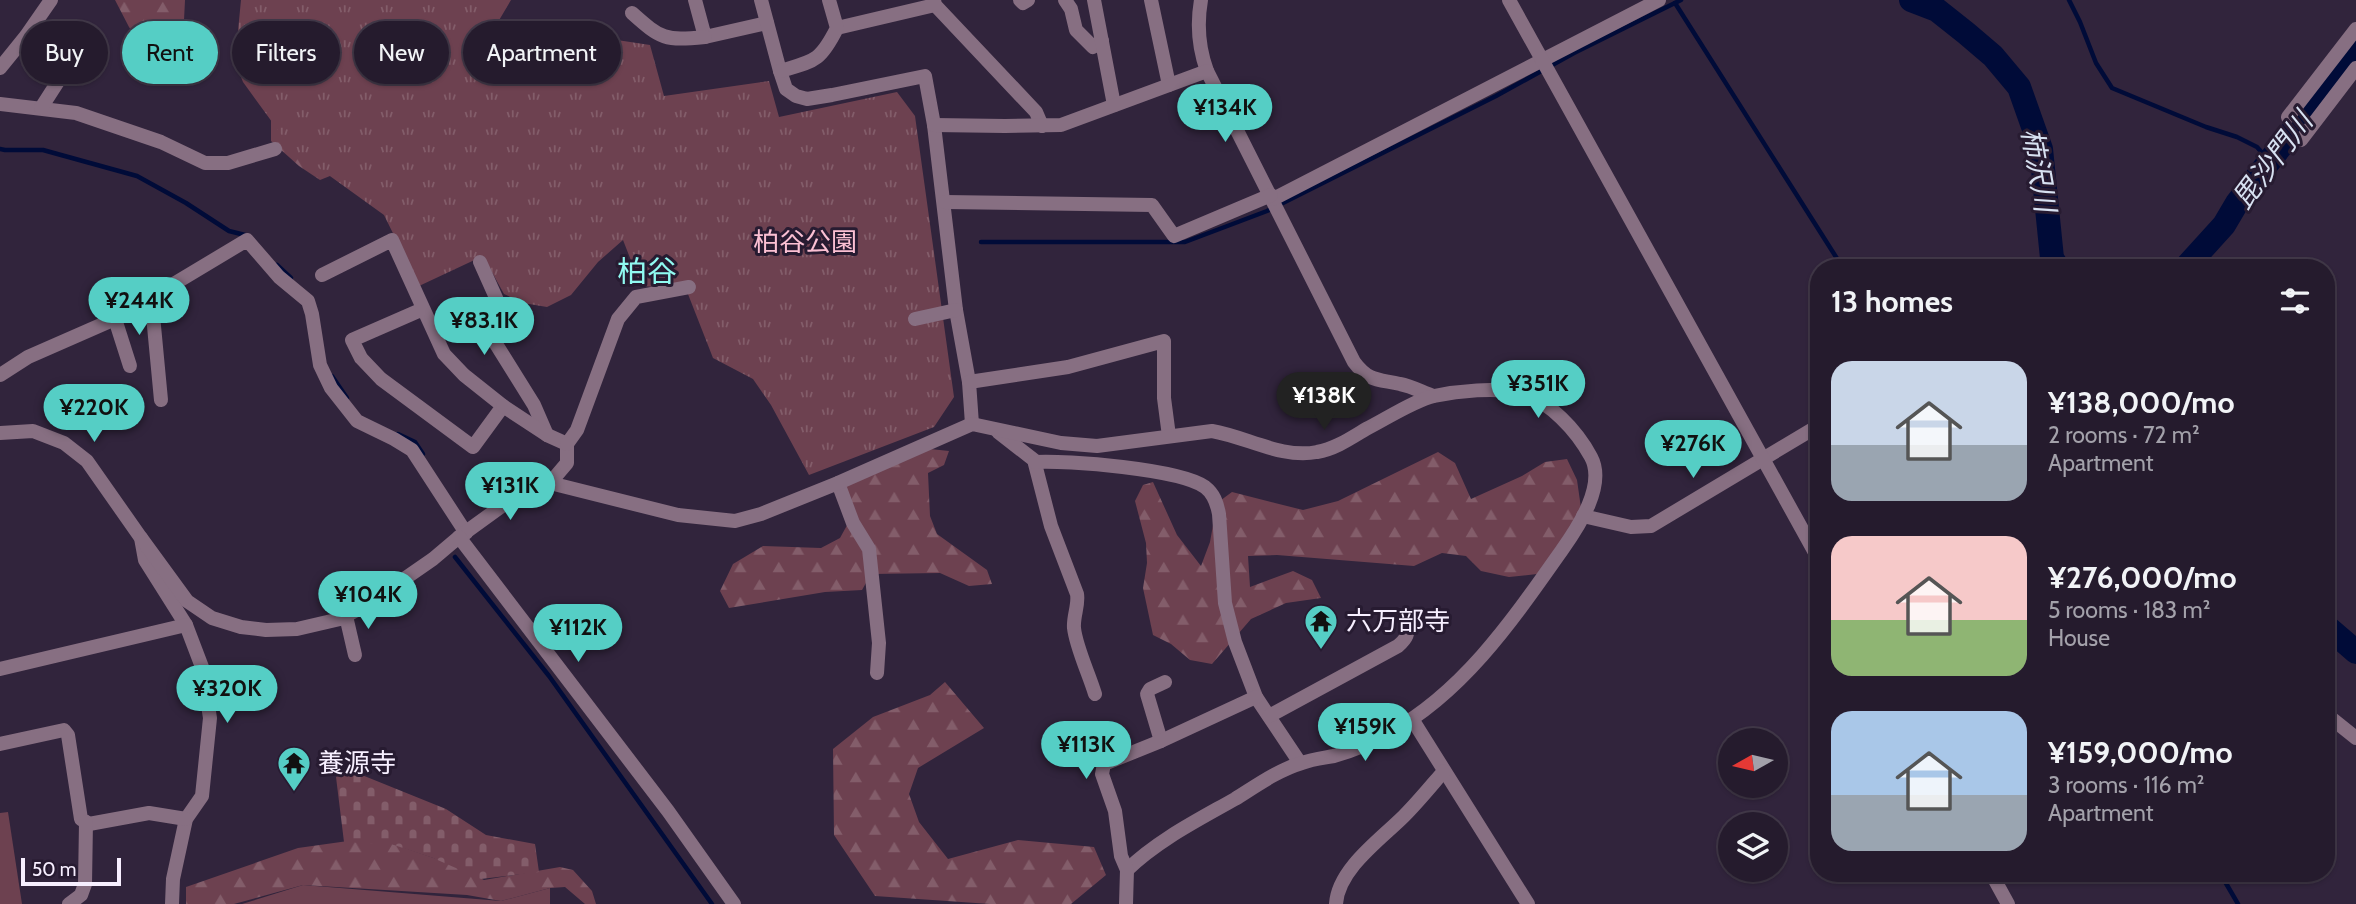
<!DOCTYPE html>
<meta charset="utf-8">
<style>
:root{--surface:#251b2d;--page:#2d2435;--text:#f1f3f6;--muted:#a3a1aa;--line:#423949;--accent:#55cec5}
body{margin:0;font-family:Cabin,"Noto Sans JP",sans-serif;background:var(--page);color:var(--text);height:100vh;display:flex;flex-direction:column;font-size:26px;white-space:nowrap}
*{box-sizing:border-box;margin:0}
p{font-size:23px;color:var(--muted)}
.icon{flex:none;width:38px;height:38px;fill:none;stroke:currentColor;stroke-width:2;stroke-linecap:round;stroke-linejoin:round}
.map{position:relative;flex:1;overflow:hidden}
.sheet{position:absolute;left:1810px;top:259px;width:525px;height:623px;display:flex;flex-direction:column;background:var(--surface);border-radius:28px;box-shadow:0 2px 5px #0004,0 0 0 2px var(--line)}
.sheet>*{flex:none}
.top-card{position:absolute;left:21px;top:21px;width:665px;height:63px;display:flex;gap:14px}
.needle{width:46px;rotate:262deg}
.fabs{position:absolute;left:1718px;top:728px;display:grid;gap:14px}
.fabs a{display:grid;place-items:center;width:70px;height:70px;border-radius:50%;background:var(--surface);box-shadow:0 2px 5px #0004,0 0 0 2px var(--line);font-size:35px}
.scale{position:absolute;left:21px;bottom:18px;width:100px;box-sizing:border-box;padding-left:7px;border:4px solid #f7efff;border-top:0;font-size:19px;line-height:24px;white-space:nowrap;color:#f7efff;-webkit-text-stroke:5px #271b31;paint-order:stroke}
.price{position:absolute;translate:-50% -60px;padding:0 16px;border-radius:24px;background:var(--accent);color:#111;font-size:23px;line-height:46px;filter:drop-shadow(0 2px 4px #0008)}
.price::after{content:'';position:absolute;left:50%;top:42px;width:21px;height:16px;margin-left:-10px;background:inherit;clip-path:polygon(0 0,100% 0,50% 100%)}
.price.selected{background:#222;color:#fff}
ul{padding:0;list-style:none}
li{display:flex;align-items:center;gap:21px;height:175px;padding:0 21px}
li span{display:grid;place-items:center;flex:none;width:196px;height:140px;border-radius:21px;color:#555}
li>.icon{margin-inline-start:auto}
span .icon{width:84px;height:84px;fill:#fffc;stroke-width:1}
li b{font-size:30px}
h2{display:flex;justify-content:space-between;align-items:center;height:84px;padding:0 21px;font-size:30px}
.tag{padding:0 24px;border-radius:32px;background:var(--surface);box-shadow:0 2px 5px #0004,0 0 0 2px var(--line);font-size:24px;line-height:63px}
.tag.selected{background:var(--accent);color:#111}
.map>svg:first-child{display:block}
.grass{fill:#6d4150}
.forest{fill:url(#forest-firs)}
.cemetery{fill:url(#cemetery-stones)}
.park{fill:url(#park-tufts)}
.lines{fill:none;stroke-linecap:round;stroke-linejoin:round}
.stream{stroke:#000b38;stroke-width:4.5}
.river{stroke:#000b38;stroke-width:24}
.minor{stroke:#876f82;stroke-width:14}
.tertiary{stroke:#876f82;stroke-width:14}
.labels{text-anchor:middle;stroke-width:6;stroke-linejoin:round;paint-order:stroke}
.park-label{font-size:26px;fill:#fbc0d3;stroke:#271b31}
.poi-label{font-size:26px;fill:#f7efff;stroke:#271b31;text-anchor:start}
.water-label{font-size:28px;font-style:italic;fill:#d7e1f1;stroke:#271b31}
.quarter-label{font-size:30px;fill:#90faf1;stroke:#271b31}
</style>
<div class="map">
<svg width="2356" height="904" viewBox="0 0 2356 904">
<defs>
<pattern id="forest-firs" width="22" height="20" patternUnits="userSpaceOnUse" patternTransform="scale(1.75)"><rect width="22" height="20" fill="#6d4150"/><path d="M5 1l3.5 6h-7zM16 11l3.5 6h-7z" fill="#835d6a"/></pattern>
<pattern id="cemetery-stones" width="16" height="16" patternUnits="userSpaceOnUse" patternTransform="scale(1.75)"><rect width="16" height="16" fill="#6d4150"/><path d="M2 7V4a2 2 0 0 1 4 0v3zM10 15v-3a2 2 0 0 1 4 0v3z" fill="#835d6a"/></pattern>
<pattern id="park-tufts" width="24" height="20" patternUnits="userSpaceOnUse" patternTransform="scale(1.75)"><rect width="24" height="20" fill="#6d4150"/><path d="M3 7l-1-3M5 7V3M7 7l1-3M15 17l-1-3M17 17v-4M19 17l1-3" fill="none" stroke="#835d6a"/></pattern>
</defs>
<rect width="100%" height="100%" fill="#31243c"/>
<g class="grass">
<path d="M8,812l14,92h-22v-91z"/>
<path d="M303,885l198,16 49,-13v16h-308z"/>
</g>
<g class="forest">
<path d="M115,0h70l-2,40 13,25 -18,19 -21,-15 -28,-42z"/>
<path d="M285,107l50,67 -15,6 -21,-14 -28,-25v-21z"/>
<path d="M930,449l19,2 -5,14 -16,8 2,43 7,18 50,36 5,14 -23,2 -29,-13 -69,1 -9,16 -37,2 -96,16 -9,-17 13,-27 30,-18 58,2 19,-10 11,-20 -11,-29z"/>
<path d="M1438,452l17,11 16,36 51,-23 23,-14 22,-3 10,21 4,28 -27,46 -17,20 -28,3 -28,-6 -15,-15 -24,-3 -28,13 -137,-11 -29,1 2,31 43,-16 19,9 9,18 -35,5 -35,16 -39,45 -22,-4 -19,-16 -18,-9 -10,-47 4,-25 -1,-20 -11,-42 8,-16 10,-3 24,53 24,31 9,-24 7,-39 15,-11 71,18 35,-9z"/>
<path d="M945,682l39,46 -66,40 -9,26 10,28 29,37 70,-19 76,7 12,28 -35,29h-81l-115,-8 -41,-61 -1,-86 40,-32 57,-22z"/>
<path d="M348,841l42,2 67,23 27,14 76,-13 13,3 19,21 4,13h-11l-20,-17 -15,1 -49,13 -34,-6 -164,-10 -69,19h-48v-17l112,-39z"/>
</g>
<path class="cemetery" d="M347,769l99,40 40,26 49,9 4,28 -58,7 -48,-21 -42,-14 -47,-2 -8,-65z"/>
<path class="park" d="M241,0h270l-13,22 152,23 14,51 105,-15 10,36 118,-25 18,24 39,281 -20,30 -125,48 -38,-70 -18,-26 -40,-21 -27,-69 -45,-3 -18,-46 -25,22 -27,33 -24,12 -24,-4 -19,-9 -21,-38 -64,30 -35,-71 -93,-67 -48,-66 -8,-20z"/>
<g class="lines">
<g class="stream">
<path d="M2069,0l11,22 16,41 16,25 94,39 31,10 20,10 13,15"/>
<path d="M1675,3l168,265"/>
<path d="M0,149l5,1h38l94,26 49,27 43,28 16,4"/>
<path d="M981,242h204l82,-31 229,-115 78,-43 107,-53"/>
<path d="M277,265l14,13"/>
<path d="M332,376l15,22"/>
<path d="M398,434l17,8 8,12"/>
<path d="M455,557l94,119 163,228"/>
<path d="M2220,873l18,31"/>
</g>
<g class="river">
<path d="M1911,0l26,10 29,23 27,23 26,31 22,62 11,109 6,10"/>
<path d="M2185,268l39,-43 13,-22 119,-154"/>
<path d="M2326,626l30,26"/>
</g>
<g class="minor">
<path d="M695,0l10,37 62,-14"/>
<path d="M761,0l19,71 6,18 10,7 11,3 25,-4 93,-19 9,49 22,185 13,72 3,42"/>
<path d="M934,0l1,5 101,107 6,14"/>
<path d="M1020,0l3,3 5,-3"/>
<path d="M1065,0l6,9 5,21 17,17 9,-6"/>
<path d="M1094,0l20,105"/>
<path d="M1151,0l18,85"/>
<path d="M1201,0c-4,23 -2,49 6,71l147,291c15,20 24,17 46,22 11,2 22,8 33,12"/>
<path d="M632,13c29,26 33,28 73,24"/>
<path d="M837,28l98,-23"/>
<path d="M0,68l26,-32 25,-36"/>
<path d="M780,71c34,-10 40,-9 57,-43l-8,-28"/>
<path d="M0,104l76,9 85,29 44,21h23l47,-14"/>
<path d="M41,108l45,-70"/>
<path d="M2288,117l68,-88"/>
<path d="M934,125l71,1 56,-1 146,-54"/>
<path d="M2301,140l55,-72"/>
<path d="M1273,199l386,-199"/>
<path d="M945,202l207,3 22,31 97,-41"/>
<path d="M480,262l17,38 -11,28 48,77 13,30"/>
<path d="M322,275l70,-35 52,114 20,21 39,31 -30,41 -92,-68 -20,-21 -9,-18 71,-31"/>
<path d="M148,299l4,6 9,95"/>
<path d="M115,319l15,47"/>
<path d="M915,319l41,-9"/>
<path d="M0,375l28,-18 89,-39 130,-78 32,37 29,24 4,13 8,51 11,23 26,33 37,18 18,11 54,83"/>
<path d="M969,382l99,-15 96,-26v57l5,38"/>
<path d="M503,406l44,29 20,9v19l-17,20"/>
<path d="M998,432l36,28 17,66 26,68c2,11 -4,22 -3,34 2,19 15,46 21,66"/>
<path d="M0,433l33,-2 31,12 23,18 54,77 4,22 41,65 16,42 8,51 -8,78 -16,23 -13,60 -1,25"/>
<path d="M567,444l10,-14 41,-111 18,-22 53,-10"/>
<path d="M1035,462c32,-2 145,7 170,25 9,7 12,16 14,27l6,89 10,39 21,55 44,66"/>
<path d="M838,483l15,40 16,26 10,94 -2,30"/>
<path d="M1583,516l48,11 20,-1 167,-100"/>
<path d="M459,537l69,-50 22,-4 128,32 57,6 26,-7 77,-31 134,-59 89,19 36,3 115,-15c35,6 70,28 105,21 18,-3 34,-14 49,-23 20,-10 47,-28 68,-33 24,-5 62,-9 86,-3 29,7 57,38 71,64 15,28 -12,69 -29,93 -48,68 -98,142 -173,183 -17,10 -37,18 -55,23 -11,2 -22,3 -32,7 -24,7 -46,23 -67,36 -37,21 -77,41 -108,71"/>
<path d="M346,616l9,39"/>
<path d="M0,669l186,-44"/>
<path d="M2326,714l30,24"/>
<path d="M1269,716l129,-70c9,-8 11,-12 8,-23"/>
<path d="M1412,719l116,185"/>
<path d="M1161,741l-14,-47 3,-5 15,-7"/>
<path d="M0,744l64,-14 4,5 13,84 8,5 60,-11 37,6"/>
<path d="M69,904l12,-9 4,-11 1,-62"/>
<path d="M1126,904l1,-34 -6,-14 -6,-45 -13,-37 2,-10 57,-23 95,-44"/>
<path d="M1336,904c2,-35 45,-65 68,-88 14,-14 27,-30 40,-45"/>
</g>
<g class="tertiary">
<path d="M1509,0l309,558"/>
<path d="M141,538l46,63 25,17 29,9 25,3 31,-1 43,-10 31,-17 62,-43 26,-22 209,274 66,93"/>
<path d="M1991,873l17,31"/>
</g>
</g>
<defs>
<symbol id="temple-pin" viewBox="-11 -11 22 30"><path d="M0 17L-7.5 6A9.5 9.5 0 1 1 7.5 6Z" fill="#55cec5" stroke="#271b31"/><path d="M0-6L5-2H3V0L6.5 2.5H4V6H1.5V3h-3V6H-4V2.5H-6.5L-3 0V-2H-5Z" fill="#111"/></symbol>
</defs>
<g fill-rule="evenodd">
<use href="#temple-pin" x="1302" y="602" width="38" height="52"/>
<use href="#temple-pin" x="275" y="744" width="38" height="52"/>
</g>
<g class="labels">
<g class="park-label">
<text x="805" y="251">柏谷公園</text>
</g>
<g class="poi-label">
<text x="1346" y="630">六万部寺</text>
<text x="318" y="772">養源寺</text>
</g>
<g class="water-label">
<text transform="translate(2272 160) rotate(-53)" y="10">毘沙門川</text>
<text transform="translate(2039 170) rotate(80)" y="10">柿沢川</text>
</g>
<g class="quarter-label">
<text x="647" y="282">柏谷</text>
</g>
</g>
</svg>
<div class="fabs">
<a><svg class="needle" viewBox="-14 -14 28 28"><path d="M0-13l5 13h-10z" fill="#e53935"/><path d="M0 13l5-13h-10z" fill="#a3a1aa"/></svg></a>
<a><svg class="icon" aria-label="layers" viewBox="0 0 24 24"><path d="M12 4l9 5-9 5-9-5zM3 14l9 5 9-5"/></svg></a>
</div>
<div class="scale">50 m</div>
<b class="price" style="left:1225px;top:144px">¥134K</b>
<b class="price" style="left:139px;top:337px">¥244K</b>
<b class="price" style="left:484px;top:357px">¥83.1K</b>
<b class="price" style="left:1538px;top:420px">¥351K</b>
<b class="price selected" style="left:1324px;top:432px">¥138K</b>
<b class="price" style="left:94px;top:444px">¥220K</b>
<b class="price" style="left:1693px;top:480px">¥276K</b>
<b class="price" style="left:510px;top:522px">¥131K</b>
<b class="price" style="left:368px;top:631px">¥104K</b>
<b class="price" style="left:578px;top:664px">¥112K</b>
<b class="price" style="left:227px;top:725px">¥320K</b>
<b class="price" style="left:1365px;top:763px">¥159K</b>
<b class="price" style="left:1086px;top:781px">¥113K</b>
<div class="top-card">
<a class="tag">Buy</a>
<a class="tag selected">Rent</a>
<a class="tag">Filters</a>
<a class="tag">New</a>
<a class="tag">Apartment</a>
</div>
<section class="sheet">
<h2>13 homes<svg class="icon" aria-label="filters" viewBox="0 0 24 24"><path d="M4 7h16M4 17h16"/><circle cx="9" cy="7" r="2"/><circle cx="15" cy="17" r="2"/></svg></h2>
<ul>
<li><span style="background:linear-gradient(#c9d6e8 60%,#9aa5b1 0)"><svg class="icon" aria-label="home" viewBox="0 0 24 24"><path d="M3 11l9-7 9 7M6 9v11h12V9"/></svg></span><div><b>¥138,000/mo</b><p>2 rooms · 72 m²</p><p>Apartment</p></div></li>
<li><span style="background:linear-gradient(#f6c9c9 60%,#8fb573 0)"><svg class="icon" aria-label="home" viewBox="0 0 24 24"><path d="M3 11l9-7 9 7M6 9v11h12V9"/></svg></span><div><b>¥276,000/mo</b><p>5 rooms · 183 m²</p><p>House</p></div></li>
<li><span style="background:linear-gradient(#a9c7e8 60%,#9aa5b1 0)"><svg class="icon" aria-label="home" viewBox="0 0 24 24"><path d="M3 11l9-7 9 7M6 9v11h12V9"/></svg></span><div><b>¥159,000/mo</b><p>3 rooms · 116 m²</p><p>Apartment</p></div></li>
</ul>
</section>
</div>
